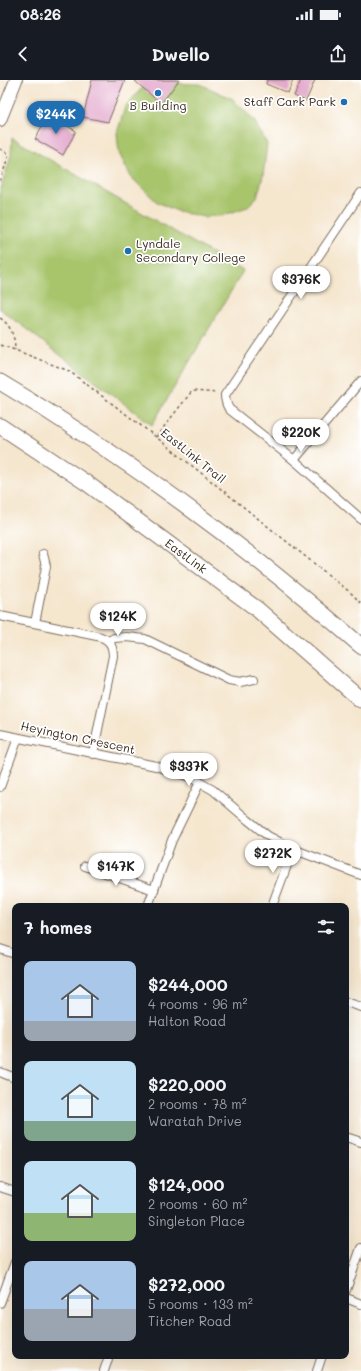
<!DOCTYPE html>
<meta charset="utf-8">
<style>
:root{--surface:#171b24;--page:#242831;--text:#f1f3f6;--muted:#9ea1a6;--accent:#1f6fb2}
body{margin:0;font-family:Mali,sans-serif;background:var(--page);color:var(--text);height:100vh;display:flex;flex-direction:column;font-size:15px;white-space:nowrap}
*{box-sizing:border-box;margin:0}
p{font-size:13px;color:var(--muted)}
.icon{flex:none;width:22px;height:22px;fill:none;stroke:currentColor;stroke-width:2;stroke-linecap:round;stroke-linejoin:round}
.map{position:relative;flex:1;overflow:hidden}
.sheet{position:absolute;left:12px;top:823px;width:337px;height:456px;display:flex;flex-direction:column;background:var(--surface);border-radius:8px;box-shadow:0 4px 16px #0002}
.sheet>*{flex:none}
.price{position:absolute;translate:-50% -34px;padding:0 9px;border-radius:14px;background:#fff;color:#222;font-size:13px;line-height:26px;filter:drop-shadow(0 1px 2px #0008)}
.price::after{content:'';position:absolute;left:50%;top:24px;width:12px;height:9px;margin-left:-6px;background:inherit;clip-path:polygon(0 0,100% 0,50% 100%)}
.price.active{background:var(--accent);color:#fff}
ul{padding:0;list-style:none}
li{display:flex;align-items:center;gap:12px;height:100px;padding:0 12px}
li span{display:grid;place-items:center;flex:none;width:112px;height:80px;border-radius:8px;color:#555}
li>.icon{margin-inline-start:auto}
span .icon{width:48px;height:48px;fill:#fffc;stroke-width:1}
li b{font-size:17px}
h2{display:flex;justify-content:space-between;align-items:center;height:48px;padding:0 12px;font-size:17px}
.status{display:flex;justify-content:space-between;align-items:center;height:28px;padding:0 20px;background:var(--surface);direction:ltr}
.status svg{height:11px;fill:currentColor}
header{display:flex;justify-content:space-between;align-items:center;height:52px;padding:0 12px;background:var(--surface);font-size:18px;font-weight:800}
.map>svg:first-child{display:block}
.green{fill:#a8c56c;stroke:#727845}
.building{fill:#e4aace}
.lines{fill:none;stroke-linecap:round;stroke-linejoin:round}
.minor-casing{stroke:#7c6c5c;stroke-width:10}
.secondary-casing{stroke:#7c6c5c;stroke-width:14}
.motorway-casing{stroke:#7c6c5c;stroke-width:17}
.path{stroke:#7c6c5c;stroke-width:1.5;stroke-dasharray:3 3;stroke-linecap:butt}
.minor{stroke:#fff;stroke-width:8}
.secondary{stroke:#fff;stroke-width:12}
.motorway{stroke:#fff;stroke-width:15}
.poi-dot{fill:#1f6fb2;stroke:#fff;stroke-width:1.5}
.labels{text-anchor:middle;stroke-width:3.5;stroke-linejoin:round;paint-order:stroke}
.poi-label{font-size:12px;fill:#3b2a1e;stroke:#fff;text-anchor:end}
.street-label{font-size:12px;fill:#3b2a1e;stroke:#fff}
</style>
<div class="status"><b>08:26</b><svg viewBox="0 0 49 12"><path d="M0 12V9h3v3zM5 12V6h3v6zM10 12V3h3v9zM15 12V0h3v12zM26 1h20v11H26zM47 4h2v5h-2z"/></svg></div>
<header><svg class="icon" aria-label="back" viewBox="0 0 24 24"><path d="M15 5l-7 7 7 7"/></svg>Dwello<svg class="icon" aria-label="share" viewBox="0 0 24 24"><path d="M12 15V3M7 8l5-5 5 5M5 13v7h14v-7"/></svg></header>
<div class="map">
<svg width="361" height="1291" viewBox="0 0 361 1291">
<rect width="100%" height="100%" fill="#fff"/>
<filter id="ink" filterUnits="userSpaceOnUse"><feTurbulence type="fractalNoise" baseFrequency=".025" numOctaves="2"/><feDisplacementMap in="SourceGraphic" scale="8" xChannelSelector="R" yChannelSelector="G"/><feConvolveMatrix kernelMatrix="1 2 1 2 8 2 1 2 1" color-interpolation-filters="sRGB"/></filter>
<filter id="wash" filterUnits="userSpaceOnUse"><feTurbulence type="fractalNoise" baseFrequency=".012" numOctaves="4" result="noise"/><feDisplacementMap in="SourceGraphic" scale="16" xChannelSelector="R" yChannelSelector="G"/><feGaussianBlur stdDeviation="0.9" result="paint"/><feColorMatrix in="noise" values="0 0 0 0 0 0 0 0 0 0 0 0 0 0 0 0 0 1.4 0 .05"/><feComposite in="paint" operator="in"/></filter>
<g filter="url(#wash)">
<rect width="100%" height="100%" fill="#f5e6ce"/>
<g class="green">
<path d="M155,3l45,1 33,15 20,20 14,25 -4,32 -6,21 -10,10 -23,8 -20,2 -27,-6 -20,-9 -26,-25 -12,-24 -2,-20 8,-26 15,-17z"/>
<path d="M12,58l231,133 -91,154 -152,-116v-117l11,-37z"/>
</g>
<g id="blocks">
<g class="building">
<path d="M92,0h33l-17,42 -25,-5z"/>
<path d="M136,0h43l-18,24 -26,-23z"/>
<path d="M267,0h26l-5,13 -22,-9z"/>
<path d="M301,0h14l-9,21 -12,-5z"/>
<path d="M48,35l28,16 -13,24 -28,-16z"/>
</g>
</g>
</g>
<g filter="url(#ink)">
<use href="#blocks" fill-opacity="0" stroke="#7c6c5c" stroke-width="1"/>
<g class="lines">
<defs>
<g id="minor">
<path d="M361,113l-136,202c0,6 1,9 4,14l65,51 67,59"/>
<path d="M294,380l67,-79"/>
<path d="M0,536l97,20c11,2 16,8 16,20l-20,98"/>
<path d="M35,543l10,-51 1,-6 -3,-12"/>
<path d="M109,561l5,-3 13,-1 18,2 84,41 11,2 14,-3"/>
<path d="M0,654l156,32 34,11 23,13 35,30 20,16 25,13 68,26"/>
<path d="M0,707l18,-49"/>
<path d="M85,786l69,24"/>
<path d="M148,826l24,-66 28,-58"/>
<path d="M272,826l21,-57"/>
<path d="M0,869l15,5"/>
<path d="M346,922l15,5"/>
<path d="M0,992l15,6"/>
<path d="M346,1057l15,5"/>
<path d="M0,1107l15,5"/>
<path d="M346,1210l15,-42"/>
<path d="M346,1218l15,6"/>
<path d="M0,1223l15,-41"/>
<path d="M104,1291l5,-15"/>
<path d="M317,1291l5,-15"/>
</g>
<path id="secondary" d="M0,40l16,-40"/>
<g id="motorway">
<path d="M0,302c128,76 248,166 361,264"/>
<path id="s1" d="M0,346l88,58 169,125 104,91"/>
</g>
</defs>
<use href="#minor" class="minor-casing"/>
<use href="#secondary" class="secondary-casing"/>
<use href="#motorway" class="motorway-casing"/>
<g class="path">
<path d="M0,69l9,5 -9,28"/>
<path d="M0,238c11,7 15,19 15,32"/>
<path d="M0,265l15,5 54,21 87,66 195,156 10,10"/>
<path d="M156,357l36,-46 25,2"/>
</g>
<use href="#minor" class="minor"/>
<use href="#secondary" class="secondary"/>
<use href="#motorway" class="motorway"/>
</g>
</g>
<g class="poi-dot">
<circle cx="158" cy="13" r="4"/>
<circle cx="344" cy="22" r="4"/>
<circle cx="128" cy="171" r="4"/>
</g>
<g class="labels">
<g class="poi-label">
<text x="336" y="26">Staff Cark Park</text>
<text x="158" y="30" text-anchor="middle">B Building</text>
<text x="136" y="168" text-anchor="start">Lyndale<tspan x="136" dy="14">Secondary College</tspan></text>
</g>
<g class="street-label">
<text transform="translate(193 376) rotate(39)" y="4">EastLink Trail</text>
<text dy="4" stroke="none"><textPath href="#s1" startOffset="227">EastLink</textPath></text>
<text transform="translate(78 658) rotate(12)" y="4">Heyington Crescent</text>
</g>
</g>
</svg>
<b class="price active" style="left:56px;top:55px">$244K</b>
<b class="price" style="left:301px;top:220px">$376K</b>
<b class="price" style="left:301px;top:373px">$220K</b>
<b class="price" style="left:118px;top:557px">$124K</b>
<b class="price" style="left:189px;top:707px">$337K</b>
<b class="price" style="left:273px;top:794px">$272K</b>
<b class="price" style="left:116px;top:807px">$147K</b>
<section class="sheet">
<h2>7 homes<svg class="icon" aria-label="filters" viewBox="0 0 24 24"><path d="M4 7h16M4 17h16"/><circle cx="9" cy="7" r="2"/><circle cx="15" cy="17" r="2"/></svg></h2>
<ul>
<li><span style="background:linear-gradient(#a9c7e8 75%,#9aa5b1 0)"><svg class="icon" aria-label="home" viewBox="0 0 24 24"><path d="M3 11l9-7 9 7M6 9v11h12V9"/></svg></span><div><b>$244,000</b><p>4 rooms · 96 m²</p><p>Halton Road</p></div></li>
<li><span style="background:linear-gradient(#bfe0f5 75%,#7fa58c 0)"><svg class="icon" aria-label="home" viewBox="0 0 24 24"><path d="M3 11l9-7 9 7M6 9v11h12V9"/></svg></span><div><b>$220,000</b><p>2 rooms · 78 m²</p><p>Waratah Drive</p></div></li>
<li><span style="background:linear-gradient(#bfe0f5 65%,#8fb573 0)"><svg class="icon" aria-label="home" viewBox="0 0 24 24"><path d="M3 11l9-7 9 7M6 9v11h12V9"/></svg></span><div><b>$124,000</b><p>2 rooms · 60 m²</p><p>Singleton Place</p></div></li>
<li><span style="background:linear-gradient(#a9c7e8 60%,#9aa5b1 0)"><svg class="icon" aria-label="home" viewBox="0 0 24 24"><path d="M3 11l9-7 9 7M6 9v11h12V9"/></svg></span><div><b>$272,000</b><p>5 rooms · 133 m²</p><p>Titcher Road</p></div></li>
</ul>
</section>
</div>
